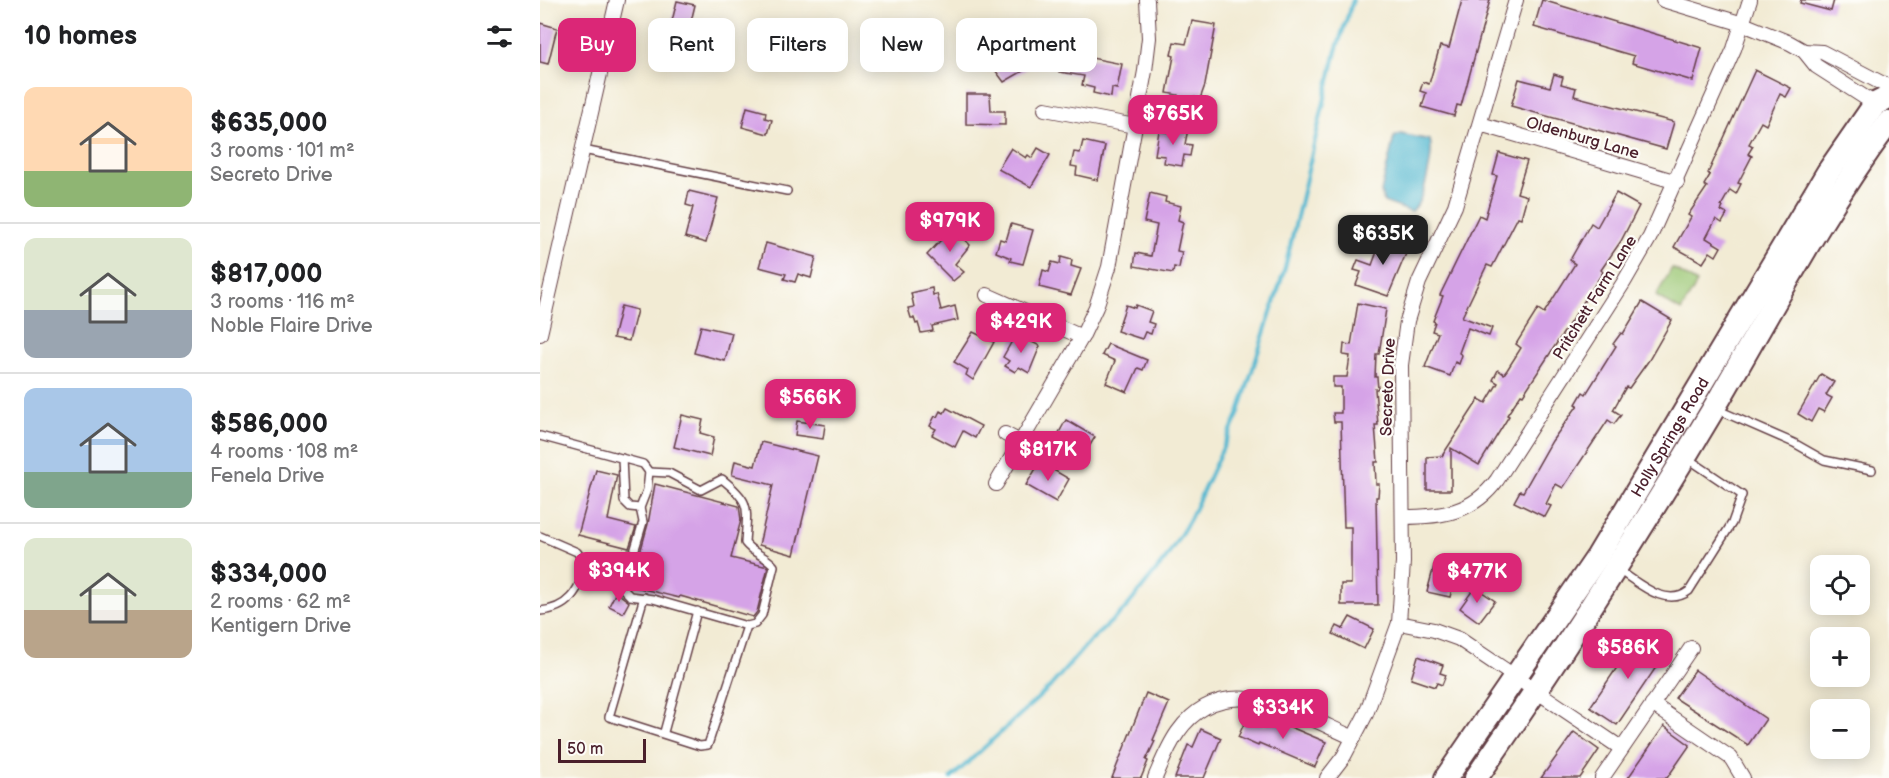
<!DOCTYPE html>
<meta charset="utf-8">
<style>
:root{--surface:#fff;--page:#f6f6f6;--text:#202124;--muted:#757577;--line:#e0e0e0;--accent:#db2777}
body{margin:0;font-family:"Balsamiq Sans",sans-serif;background:var(--page);color:var(--text);height:100vh;display:flex;flex-direction:column;font-size:22px;white-space:nowrap}
*{box-sizing:border-box;margin:0}
p{font-size:20px;color:var(--muted)}
.icon{flex:none;width:33px;height:33px;fill:none;stroke:currentColor;stroke-width:2;stroke-linecap:round;stroke-linejoin:round}
.map{position:relative;flex:1;overflow:hidden}
.details{display:flex;flex-direction:column;background:var(--surface);width:540px}
.details>*{flex:none}
.top-card{position:absolute;left:18px;top:18px;width:570px;height:54px;display:flex;gap:12px}
.buttons{position:absolute;left:1270px;top:555px;display:grid;gap:12px}
.buttons a{display:grid;place-items:center;width:60px;height:60px;border-radius:12px;background:var(--surface);box-shadow:0 3px 15px #0003;font-size:30px}
.scale{position:absolute;left:18px;bottom:15px;width:88px;box-sizing:border-box;padding-left:6px;border:3px solid #4a1f2b;border-top:0;font-size:16px;line-height:21px;white-space:nowrap;color:#4a1f2b;-webkit-text-stroke:4px #fdfcf7;paint-order:stroke}
.price{position:absolute;translate:-50% -51px;padding:0 14px;border-radius:12px;background:var(--accent);color:#fff;font-size:20px;line-height:39px;filter:drop-shadow(0 2px 3px #0008)}
.price::after{content:'';position:absolute;left:50%;top:36px;width:18px;height:14px;margin-left:-9px;background:inherit;clip-path:polygon(0 0,100% 0,50% 100%)}
.price.on{background:#222;color:#fff}
ul{padding:0;list-style:none}
li{display:flex;align-items:center;gap:18px;height:150px;padding:0 24px}
li+li{border-top:2px solid var(--line)}
li span{display:grid;place-items:center;flex:none;width:168px;height:120px;border-radius:12px;color:#555}
li>.icon{margin-inline-start:auto}
span .icon{width:72px;height:72px;fill:#fffc;stroke-width:1}
li b{font-size:26px}
h2{display:flex;justify-content:space-between;align-items:center;height:72px;padding:0 24px;font-size:26px}
.tag{padding:0 21px;border-radius:12px;background:var(--surface);box-shadow:0 3px 15px #0003;font-size:21px;line-height:54px}
.tag.on{background:var(--accent);color:#fff}
main{display:flex;flex:1;min-height:0}
.map>svg:first-child{display:block}
.green{fill:#9bc774;stroke:#727350;stroke-width:1.5}
.water{fill:#51b7d0;stroke:#4e6b7e;stroke-width:1.5}
.lines{fill:none;stroke-linecap:round;stroke-linejoin:round}
.stream{stroke:#51b7d0;stroke-width:4}
.building{fill:#d5a3e7}
.lane-casing{stroke:#633e44;stroke-width:10}
.street-casing{stroke:#633e44;stroke-width:16}
.primary-casing{stroke:#633e44;stroke-width:26}
.lane{stroke:#fff;stroke-width:7}
.street{stroke:#fff;stroke-width:14}
.primary{stroke:#fff;stroke-width:22}
.labels{text-anchor:middle;stroke-width:4.5;stroke-linejoin:round;paint-order:stroke}
.street-label{font-size:16px;fill:#4a1f2b;stroke:#fdfcf7}
</style>
<main>
<section class="details">
<h2>10 homes<svg class="icon" aria-label="filters" viewBox="0 0 24 24"><path d="M4 7h16M4 17h16"/><circle cx="9" cy="7" r="2"/><circle cx="15" cy="17" r="2"/></svg></h2>
<ul>
<li><span style="background:linear-gradient(#ffd9b3 70%,#8fb573 0)"><svg class="icon" aria-label="home" viewBox="0 0 24 24"><path d="M3 11l9-7 9 7M6 9v11h12V9"/></svg></span><div><b>$635,000</b><p>3 rooms · 101 m²</p><p>Secreto Drive</p></div></li>
<li><span style="background:linear-gradient(#dfe7d0 60%,#9aa5b1 0)"><svg class="icon" aria-label="home" viewBox="0 0 24 24"><path d="M3 11l9-7 9 7M6 9v11h12V9"/></svg></span><div><b>$817,000</b><p>3 rooms · 116 m²</p><p>Noble Flaire Drive</p></div></li>
<li><span style="background:linear-gradient(#a9c7e8 70%,#7fa58c 0)"><svg class="icon" aria-label="home" viewBox="0 0 24 24"><path d="M3 11l9-7 9 7M6 9v11h12V9"/></svg></span><div><b>$586,000</b><p>4 rooms · 108 m²</p><p>Fenela Drive</p></div></li>
<li><span style="background:linear-gradient(#dfe7d0 60%,#b9a48a 0)"><svg class="icon" aria-label="home" viewBox="0 0 24 24"><path d="M3 11l9-7 9 7M6 9v11h12V9"/></svg></span><div><b>$334,000</b><p>2 rooms · 62 m²</p><p>Kentigern Drive</p></div></li>
</ul>
</section>
<div class="map">
<svg width="1349" height="778" viewBox="0 0 1349 778">
<rect width="100%" height="100%" fill="#fdfcf7"/>
<filter id="ink" filterUnits="userSpaceOnUse"><feTurbulence type="fractalNoise" baseFrequency=".0167" numOctaves="2"/><feDisplacementMap in="SourceGraphic" scale="12" xChannelSelector="R" yChannelSelector="G"/><feConvolveMatrix kernelMatrix="1 2 1 2 8 2 1 2 1" color-interpolation-filters="sRGB"/></filter>
<filter id="wash" filterUnits="userSpaceOnUse"><feTurbulence type="fractalNoise" baseFrequency=".008" numOctaves="4" result="noise"/><feDisplacementMap in="SourceGraphic" scale="24" xChannelSelector="R" yChannelSelector="G"/><feGaussianBlur stdDeviation="1.35" result="paint"/><feColorMatrix in="noise" values="0 0 0 0 0 0 0 0 0 0 0 0 0 0 0 0 0 1.4 0 .05"/><feComposite in="paint" operator="in"/></filter>
<g filter="url(#wash)">
<rect width="100%" height="100%" fill="#f2ebd4"/>
<path class="green" d="M1132,268l25,15 -16,28 -25,-15z"/>
<path class="water" d="M861,134l29,6c4,14 -6,63 -19,72l-27,-10 -3,-10 13,-55z"/>
<g class="lines">
<path class="stream" d="M411,778l98,-90 39,-45 38,-35 41,-51 23,-38 48,-104 47,-147 51,-217 17,-51"/>
</g>
<g id="blocks">
<g class="building">
<path d="M922,0h28l-29,106 -4,-1 -3,11 -32,-9 4,-14 -6,-2 3,-9 6,2 11,-38 9,2z"/>
<path d="M1002,0l160,48 -9,33 -61,-18 2,-7 -100,-29z"/>
<path d="M1261,0h33l-3,11 -31,-8z"/>
<path d="M137,1l18,4 -8,33 -18,-5z"/>
<path d="M652,21l24,4 -11,60 -5,14 -7,-2 -2,7 -14,-3 1,-6 -11,-2 7,-37 -3,-1 3,-13 12,2z"/>
<path d="M0,23l17,5 -9,36 -8,-2z"/>
<path d="M502,31l36,5 -2,19 46,9 -5,25 -5,-1 -1,9 -18,-4 1,-5 -12,-3 2,-9 -25,-4 2,-13 -22,-3z"/>
<path d="M464,35l26,32 -26,15 -9,-12 5,-4 -11,-12 12,-9 -3,-5z"/>
<path d="M1215,70l36,18 -5,9 -6,-3 -14,31 -5,-3 -12,22 4,2 -5,8 4,2 -14,27 3,1 -5,10 -6,-4 -9,16 2,1 -2,4 6,3 -5,9 -6,-4 -10,19 15,9 -5,9 -6,-4 -7,11 -29,-16 17,-30 -3,-2 19,-28 -3,-2 6,-10 -2,-2z"/>
<path d="M1014,74l9,3 -2,7 15,4 -2,8 100,26 -8,27 -155,-43 8,-27 31,8z"/>
<path d="M426,94h24l1,17h14v14l-39,-1z"/>
<path d="M207,107l19,5 -1,6 7,2 -4,14 -26,-7z"/>
<path d="M633,127l15,2 -3,15 7,1 -2,11 -6,-1 -2,11 -18,-3 1,-7 -10,-1 4,-24 13,2z"/>
<path d="M543,141l22,5 -7,34 -22,-5 1,-8 -6,-1 3,-14 6,1z"/>
<path d="M471,148l15,10 2,-3 4,3 6,-10 12,7 -19,32 -33,-18z"/>
<path d="M959,153l28,8 -10,32 10,3 -6,22 -3,-1 -26,50 -5,-2 -25,52 30,11 -3,8 -21,-8 -9,25 3,2 -3,9 -4,-2 -5,14 -25,-9 13,-34 -6,-2 3,-9 -2,-1 10,-25 -3,-1 39,-80 6,3 12,-42 -4,-1z"/>
<path d="M149,191l29,7 -12,45 -21,-6 8,-30 -7,-2z"/>
<path d="M610,193l16,4 -1,5 16,4 -3,14 5,2 -6,29 5,1 -3,16 -5,-1 -1,6 -39,-7 2,-13 15,3 6,-31 -13,-3z"/>
<path d="M1076,193l23,13 -18,35 -20,29 2,2 -80,123 -2,-1 -14,21 2,1 -30,49 -28,-17v42h-24v-33l15,-1 37,-57 7,4 12,-20 -5,-3 5,-10 6,4 3,-4 14,-22 -5,-4 22,-35 6,4 31,-49 -5,-4 21,-37 6,4z"/>
<path d="M471,224l22,6 -10,34 -13,-3 1,-3 -15,-6 4,-13 6,2z"/>
<path d="M413,227l17,18 -15,19 9,8 -11,9 -26,-26z"/>
<path d="M844,233l26,11 -22,52 -32,-11 5,-13 -7,-2 4,-10 14,5z"/>
<path d="M226,243l50,14 -5,21 -13,-4 -3,8 -11,-3 2,-5 -27,-7z"/>
<path d="M521,257l11,3 -1,6 10,3 -10,26 -32,-8 4,-17 6,2 3,-10 8,2z"/>
<path d="M392,288l1,7 4,-1 4,16 14,-4 3,14 -26,6 1,5 -12,2 -3,-10 -2,1 -2,-6h-3l-3,-10 6,-1 -3,-14z"/>
<path d="M1102,302l30,18 -23,40 -20,28 -3,-1 -13,23 8,5 -7,9 -6,-4 -45,68 -7,-4 -10,20 5,2 -6,11 -31,-15 6,-11 3,1 29,-51 26,-36 -2,-1 7,-12 3,2 30,-48 -3,-2 8,-11 2,1z"/>
<path d="M818,303l28,6 -7,45h-3l-1,23h2l1,12h-3l3,36h-3l3,37h-3l1,22h3l-1,13h-2l2,108h-37v-21h10v-57h-7l-3,-105h-7l-1,-9h8v-26h-8v-10h14l3,-21 -7,-1 1,-11 7,1z"/>
<path d="M586,305l9,3 1,-3 16,6 -4,11 6,2 -3,10 -6,-2 -3,7 -25,-8z"/>
<path d="M81,306l16,4 -8,31 -16,-3z"/>
<path d="M161,326l31,7 -7,28 -31,-8z"/>
<path d="M433,332l21,10 -21,38 -7,-5 2,-5 -14,-8z"/>
<path d="M476,334l24,12 -11,27 -10,-6 -4,5 -10,-6 4,-5 -6,-4z"/>
<path d="M568,344l39,16 -4,10 -5,-2 -11,24 -21,-9 9,-22 -13,-6z"/>
<path d="M1281,374l13,8 -8,13 6,3 -8,14 -6,-3 -7,13 -13,-8z"/>
<path d="M407,408l34,18 -6,12 -12,-7 -8,16 -23,-12 4,-6 -6,-3 5,-10 2,1 3,-6 4,2z"/>
<path d="M142,415l21,5 -3,13 14,4 -4,19 -36,-9z"/>
<path d="M526,420l29,17 -12,20 -6,-4 -4,6 -13,-8 4,-5 -9,-6z"/>
<path d="M257,421l28,4 -2,14 -28,-4z"/>
<path d="M221,442l57,14 -24,99 -35,-10 14,-60 -41,-10 3,-14 20,5z"/>
<path d="M500,462l29,17 -13,23 -30,-17z"/>
<path d="M56,470l21,5 -9,45 28,7 -7,21 -51,-13z"/>
<path d="M115,484l84,22 2,14 -10,38 37,9 -11,45 -4,5 -73,-21 -1,2 -48,-12 17,-62z"/>
<path d="M894,566l22,6 -6,25 -23,-5z"/>
<path d="M935,587l20,14 -16,21 -19,-14z"/>
<path d="M76,592l13,10 -6,11 -14,-7z"/>
<path d="M810,617l24,12 -10,20 -31,-15 4,-8 6,3z"/>
<path d="M1099,635l26,19 -48,71 -27,-18z"/>
<path d="M878,656l25,9 -3,8 6,2 -4,10 -5,-2 -2,4 -24,-8z"/>
<path d="M1155,670l71,49 -18,26 -73,-47z"/>
<path d="M606,693l23,10 -16,37 2,1 -9,19 2,1 -7,17h-29z"/>
<path d="M707,717l19,8 3,-7 57,24 -11,25 -56,-24 -1,3 -20,-9z"/>
<path d="M1124,726l26,19 -23,33h-39z"/>
<path d="M661,729l20,9 -17,40h-29l13,-33 5,2z"/>
<path d="M1034,732l25,18 -19,28h-39z"/>
</g>
</g>
</g>
<g filter="url(#ink)">
<use href="#blocks" fill-opacity="0" stroke="#633e44" stroke-width="1.5"/>
<g class="lines">
<defs>
<g id="lane">
<path d="M43,150l204,41"/>
<path d="M1176,409l78,34 30,17 48,10"/>
<path d="M0,436l103,28 6,8 -2,18 -7,18 -10,-1 -6,-6 -2,-43"/>
<path d="M0,536l37,16 11,15 40,5 15,-50 -3,-14"/>
<path d="M1077,569c21,13 48,40 72,22l43,-68 10,-28 -55,-37"/>
<path d="M88,572l-4,18 6,6 23,3 94,27 8,-2 7,-9 12,-49c-8,-11 -20,-11 -29,-23 2,-36 7,-40 -23,-64l-21,11 -32,-17 -20,-1"/>
<path d="M104,597l-35,120 91,29 8,-1 39,-119"/>
<path d="M0,611c29,-2 37,-20 48,-44"/>
<path d="M124,732l33,-121"/>
</g>
<g id="street">
<path d="M1123,0l80,24 47,19 14,8 12,15 59,38"/>
<path d="M1264,51l18,1 67,35"/>
<path d="M505,109l90,17"/>
<path d="M940,124l197,58"/>
<path d="M447,295l95,42"/>
<path d="M0,334l77,-334"/>
<path d="M465,434l15,8"/>
<path d="M456,484l86,-147 14,-30 13,-40 36,-196 4,-33 -2,-38"/>
<path d="M863,517c38,0 70,-4 94,-37l127,-198 26,-45 84,-188 16,-49"/>
<path d="M859,623l35,7 25,9 162,109"/>
<path d="M1112,704l79,54 12,20"/>
<path d="M615,778c7,-16 13,-32 23,-46 47,-66 120,-18 176,6"/>
<path d="M787,778l17,-22 22,-42 33,-91 4,-61 -2,-197 6,-44 12,-39 36,-76 61,-206"/>
<path d="M1062,778l89,-130"/>
</g>
<g id="primary">
<path id="s1" d="M906,778l152,-222 230,-384 47,-68 14,-7"/>
<path d="M936,778c84,-120 163,-244 238,-370 57,-97 108,-196 175,-286"/>
</g>
</defs>
<use href="#lane" class="lane-casing"/>
<use href="#street" class="street-casing"/>
<use href="#primary" class="primary-casing"/>
<use href="#lane" class="lane"/>
<use href="#street" class="street"/>
<use href="#primary" class="primary"/>
</g>
</g>
<g class="labels">
<g class="street-label">
<text transform="translate(1043 137) rotate(16)" y="6">Oldenburg Lane</text>
<text transform="translate(1054 297) rotate(-58)" y="6">Pritchett Farm Lane</text>
<text transform="translate(847 387) rotate(-88)" y="6">Secreto Drive</text>
<text dy="6" stroke="none"><textPath href="#s1" startOffset="408">Holly Springs Road</textPath></text>
</g>
</g>
</svg>
<div class="buttons">
<a><svg class="icon" aria-label="locate" viewBox="0 0 24 24"><circle cx="12" cy="12" r="6"/><path d="M12 2v4M12 18v4M2 12h4M18 12h4"/></svg></a>
<a>+</a>
<a>−</a>
</div>
<div class="scale">50 m</div>
<b class="price" style="left:633px;top:146px">$765K</b>
<b class="price" style="left:410px;top:253px">$979K</b>
<b class="price on" style="left:843px;top:266px">$635K</b>
<b class="price" style="left:481px;top:354px">$429K</b>
<b class="price" style="left:270px;top:430px">$566K</b>
<b class="price" style="left:508px;top:482px">$817K</b>
<b class="price" style="left:79px;top:603px">$394K</b>
<b class="price" style="left:937px;top:604px">$477K</b>
<b class="price" style="left:1088px;top:680px">$586K</b>
<b class="price" style="left:743px;top:740px">$334K</b>
<div class="top-card">
<a class="tag on">Buy</a>
<a class="tag">Rent</a>
<a class="tag">Filters</a>
<a class="tag">New</a>
<a class="tag">Apartment</a>
</div>
</div>
</main>
